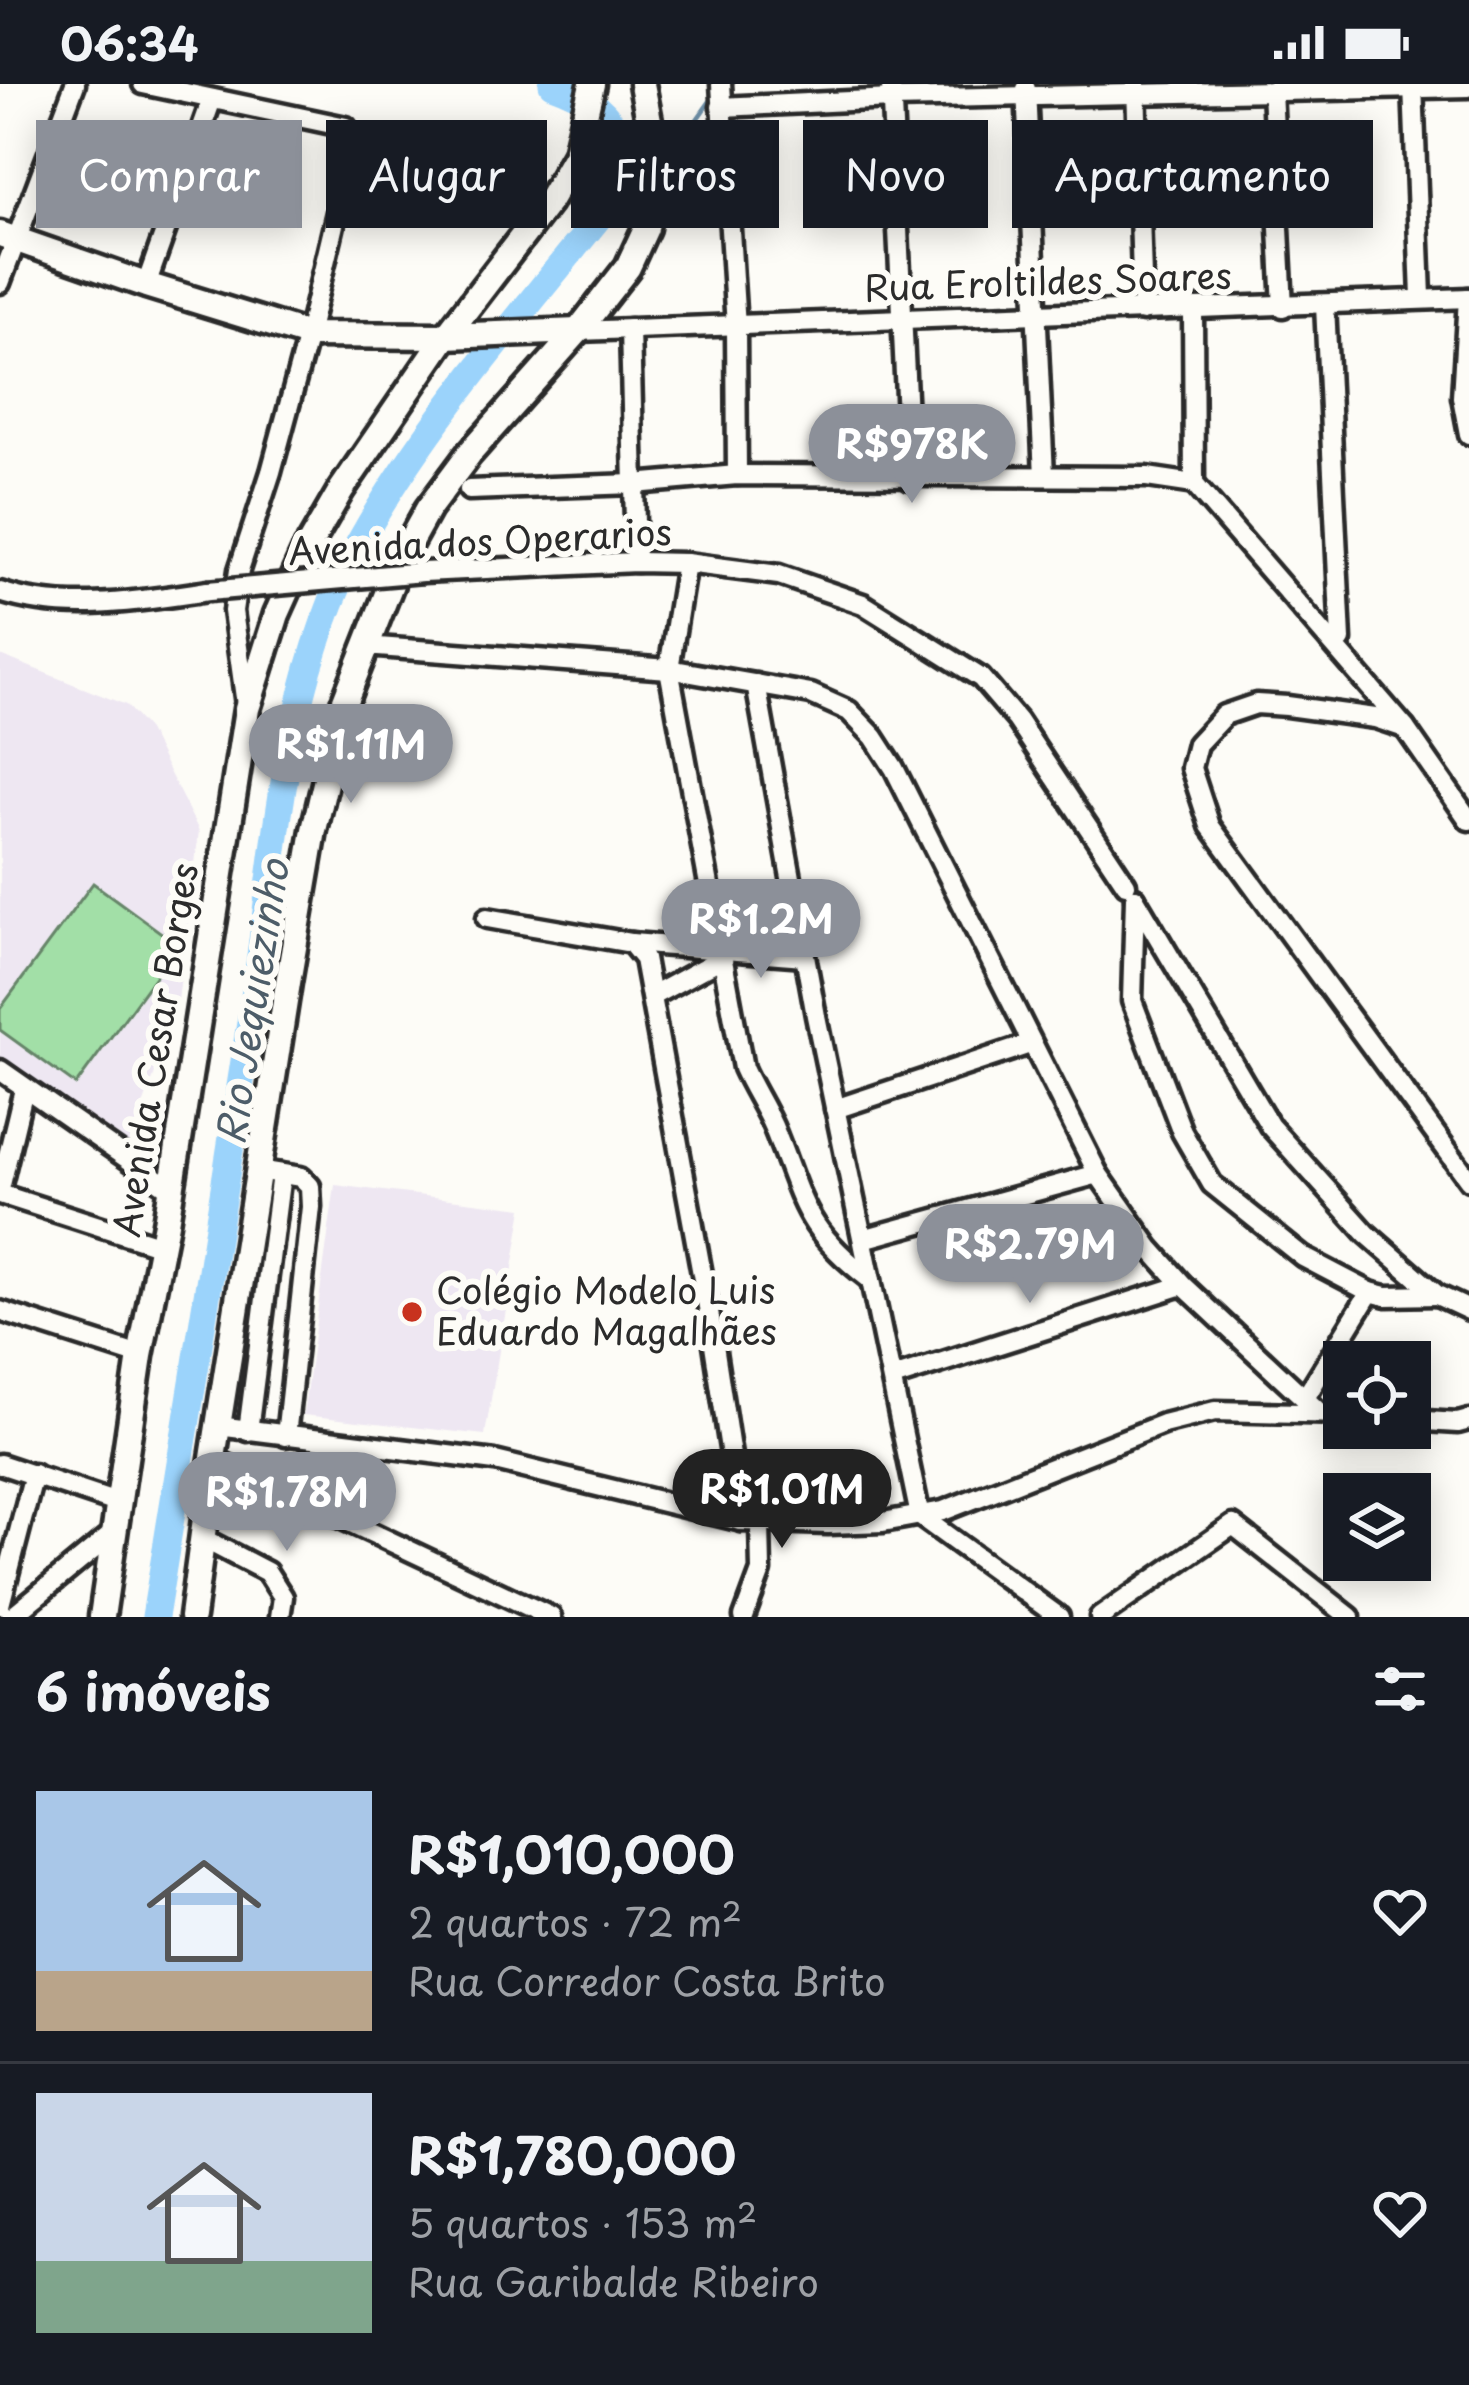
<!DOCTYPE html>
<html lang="pt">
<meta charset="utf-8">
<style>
:root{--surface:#171b24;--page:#242831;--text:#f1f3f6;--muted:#9ea1a6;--line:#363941;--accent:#8c9099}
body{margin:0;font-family:"Playpen Sans",sans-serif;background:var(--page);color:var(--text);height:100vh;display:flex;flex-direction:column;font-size:45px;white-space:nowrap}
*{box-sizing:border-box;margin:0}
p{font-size:39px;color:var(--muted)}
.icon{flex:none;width:66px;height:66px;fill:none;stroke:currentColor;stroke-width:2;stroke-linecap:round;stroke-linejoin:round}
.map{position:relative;height:1533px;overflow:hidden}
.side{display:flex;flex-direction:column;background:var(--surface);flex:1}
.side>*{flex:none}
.guide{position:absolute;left:36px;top:36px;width:1398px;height:108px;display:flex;gap:24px}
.tools{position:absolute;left:1323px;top:1257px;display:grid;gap:24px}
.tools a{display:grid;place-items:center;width:108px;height:108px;border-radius:0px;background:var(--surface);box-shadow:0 6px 30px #0003;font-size:60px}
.price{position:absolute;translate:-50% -102px;padding:0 27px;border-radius:42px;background:var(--accent);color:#fff;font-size:39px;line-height:78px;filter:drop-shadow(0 3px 6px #0008)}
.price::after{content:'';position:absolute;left:50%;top:72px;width:36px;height:27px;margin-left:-18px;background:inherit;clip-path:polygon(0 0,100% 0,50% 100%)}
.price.on{background:#222;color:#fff}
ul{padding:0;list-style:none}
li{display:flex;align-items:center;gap:36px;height:300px;padding:0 36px}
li+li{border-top:3px solid var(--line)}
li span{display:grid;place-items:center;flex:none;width:336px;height:240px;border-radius:0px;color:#555}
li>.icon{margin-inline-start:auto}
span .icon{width:144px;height:144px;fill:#fffc;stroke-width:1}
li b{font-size:51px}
h2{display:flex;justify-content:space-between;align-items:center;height:144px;padding:0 36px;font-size:51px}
.tag{padding:0 42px;border-radius:0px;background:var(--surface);box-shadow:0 6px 30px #0003;font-size:42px;line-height:108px}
.tag.on{background:var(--accent);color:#fff}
.status{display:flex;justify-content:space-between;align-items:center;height:84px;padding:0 60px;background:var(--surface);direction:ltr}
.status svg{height:33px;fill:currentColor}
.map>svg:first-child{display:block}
.built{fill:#eee7f2}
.green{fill:#a2dfa7;stroke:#668569;stroke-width:3}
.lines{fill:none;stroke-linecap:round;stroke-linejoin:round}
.stream{stroke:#6e90a8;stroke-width:4.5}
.river{stroke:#9bd3fb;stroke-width:27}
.minor-casing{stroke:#2b2b2b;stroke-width:27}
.major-casing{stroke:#2b2b2b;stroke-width:33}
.minor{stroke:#fdfcf7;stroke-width:18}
.major{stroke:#fdfcf7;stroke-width:24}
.minor-bridge-casing{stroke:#2b2b2b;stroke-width:27;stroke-linecap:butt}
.minor-bridge{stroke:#fdfcf7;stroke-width:18}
.poi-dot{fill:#c8321e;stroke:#fdfcf7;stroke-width:4.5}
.labels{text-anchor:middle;stroke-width:12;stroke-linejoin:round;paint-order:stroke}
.street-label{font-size:36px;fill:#2b2b2b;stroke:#fdfcf7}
.poi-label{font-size:36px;fill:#2b2b2b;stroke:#fdfcf7;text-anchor:start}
.water-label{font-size:39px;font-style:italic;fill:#4d5d69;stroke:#fdfcf7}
</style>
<div class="status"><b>06:34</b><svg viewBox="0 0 49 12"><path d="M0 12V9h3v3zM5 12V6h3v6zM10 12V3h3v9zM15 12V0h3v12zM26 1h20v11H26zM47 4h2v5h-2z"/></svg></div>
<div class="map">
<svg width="1469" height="1533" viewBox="0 0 1469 1533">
<rect width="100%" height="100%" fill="#fdfcf7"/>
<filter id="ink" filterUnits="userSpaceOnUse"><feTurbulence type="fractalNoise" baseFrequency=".00833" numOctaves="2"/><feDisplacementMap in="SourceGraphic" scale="24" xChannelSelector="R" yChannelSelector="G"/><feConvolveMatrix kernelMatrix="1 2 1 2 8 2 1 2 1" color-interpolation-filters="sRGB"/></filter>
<g filter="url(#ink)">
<g class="built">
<path d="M0,571l126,50 22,25 51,101 -23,186 -51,137 -125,-95z"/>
<path d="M335,1101l188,23 -38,227 -182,-20z"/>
</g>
<path class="green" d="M93,799l85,62 -102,140 -76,-55v-21z"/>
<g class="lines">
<g class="stream">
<path d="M614,37l29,5"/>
<path d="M661,44l27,4 22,-31"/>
</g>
<path class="river" d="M155,1533c35,-209 67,-417 100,-626 23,-152 29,-309 104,-448 68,-123 166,-232 253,-342 18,-66 6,-93 -60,-117"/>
<defs>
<g id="minor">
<path d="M143,0l203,43 8,13 -46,195 -37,137 -32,98 -6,41 13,94"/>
<path d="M721,0l15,243 1,148"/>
<path d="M891,0l19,395"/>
<path d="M1136,0l7,227"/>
<path d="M1413,0l8,213"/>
<path d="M1026,5l18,387"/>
<path d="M1272,7l11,216"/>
<path d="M721,23l171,-8 577,-12"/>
<path d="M0,199l75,-199"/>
<path d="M146,201l66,-186"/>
<path d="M1468,214l-6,99 7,37"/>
<path d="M1325,221l16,335"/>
<path d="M1193,226l1,174"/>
<path d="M630,245l6,233"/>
<path d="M578,247l891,-33"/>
<path d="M1194,400l211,244 64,92"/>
<path d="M469,406l165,-6 103,-9 410,2 47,7"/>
<path d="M686,479l-17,106 74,399c9,20 21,38 30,58 31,75 28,101 98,154"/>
<path d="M423,488l213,-10 50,1 93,12 84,29 118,74 36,42 109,164"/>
<path d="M0,508c67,22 140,9 208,-1"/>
<path d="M365,562l304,23 142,25 38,17 25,26 20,31 204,406 52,74 33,37 135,126"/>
<path d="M756,600l60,332 104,500 139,101"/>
<path d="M1405,644l-30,-10 -88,-12 -31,-2 -32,11 -27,29 -6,24 19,58 259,354"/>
<path d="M1135,814l-3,103 50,131 30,52 91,73 67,35 16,4 51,-1"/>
<path d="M1135,814l135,228 97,108 70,61 32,15"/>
<path d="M487,834l144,25 13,16 65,353 32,209"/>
<path d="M631,859l174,13"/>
<path d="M652,912l68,-37"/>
<path d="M0,986l171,119"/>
<path d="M835,1025l195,-65"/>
<path d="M258,1086l43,7 9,9 1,21 -25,229"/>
<path d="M0,1105l24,-100"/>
<path d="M0,1110l161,52"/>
<path d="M863,1155l235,-65"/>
<path d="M0,1227l140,45"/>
<path d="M893,1294l290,-93"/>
<path d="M1305,1314l65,-106"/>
<path d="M1410,1336l48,3 11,-3"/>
<path d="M218,1342l277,35 246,60 87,3 55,-2 60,-11 220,-87 52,-13 129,3"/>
<path d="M248,1347l33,-257"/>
<path d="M213,1374l338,159"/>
<path d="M0,1380l120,40"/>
<path d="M204,1455l63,33 16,25 -3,20"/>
<path d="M0,1521l34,-131"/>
<path d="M11,1533l106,-87"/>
<path d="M744,1533l17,-46 -1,-48"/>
<path d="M1100,1533l133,-92 117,92"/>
</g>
<g id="major">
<path d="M0,150l146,51 162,50 138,1 132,-5"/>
<path d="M102,1533l38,-261 26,-133 81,-514 30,-95 27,-60 37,-64 105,-154 102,-133 28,-49 16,-70"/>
<path d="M192,1533l21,-159 75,-475 26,-153 30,-127 58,-147 26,-47 41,-55 109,-123 50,-64 18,-39 8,-45 -2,-47 -10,-52"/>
</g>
</defs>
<use href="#minor" class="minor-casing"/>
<use href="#major" class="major-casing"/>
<use href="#minor" class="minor"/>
<use href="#major" class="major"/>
<defs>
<path id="minor-bridge" d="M208,507l215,-19"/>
</defs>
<use href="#minor-bridge" class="minor-bridge-casing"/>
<use href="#minor-bridge" class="minor-bridge"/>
</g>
</g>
<circle class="poi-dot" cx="412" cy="1228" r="12"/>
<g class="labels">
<g class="street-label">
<text transform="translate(1048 198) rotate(-2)" y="13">Rua Eroltildes Soares</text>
<text transform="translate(480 458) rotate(-3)" y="13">Avenida dos Operarios</text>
<text transform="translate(156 966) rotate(-81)" y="13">Avenida Cesar Borges</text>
</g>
<g class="poi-label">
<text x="436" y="1220">Colégio Modelo Luis<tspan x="436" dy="41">Eduardo Magalhães</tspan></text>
</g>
<g class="water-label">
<text transform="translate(253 918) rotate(-81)" y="14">Rio Jequiezinho</text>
</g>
</g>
</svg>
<div class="tools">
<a><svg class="icon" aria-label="locate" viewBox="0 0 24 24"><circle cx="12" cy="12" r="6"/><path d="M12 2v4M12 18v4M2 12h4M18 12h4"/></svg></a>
<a><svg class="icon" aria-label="layers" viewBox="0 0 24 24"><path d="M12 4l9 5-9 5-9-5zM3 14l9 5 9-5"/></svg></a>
</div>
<b class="price" style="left:912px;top:422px">R$978K</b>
<b class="price" style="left:351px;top:722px">R$1.11M</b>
<b class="price" style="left:761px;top:897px">R$1.2M</b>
<b class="price" style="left:1030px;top:1222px">R$2.79M</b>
<b class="price on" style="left:782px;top:1467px">R$1.01M</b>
<b class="price" style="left:287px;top:1470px">R$1.78M</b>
<div class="guide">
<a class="tag on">Comprar</a>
<a class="tag">Alugar</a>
<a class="tag">Filtros</a>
<a class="tag">Novo</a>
<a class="tag">Apartamento</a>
</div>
</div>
<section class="side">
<h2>6 imóveis<svg class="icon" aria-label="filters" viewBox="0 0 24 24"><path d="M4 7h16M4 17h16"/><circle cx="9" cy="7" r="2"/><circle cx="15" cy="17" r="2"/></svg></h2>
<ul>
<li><span style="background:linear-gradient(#a9c7e8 75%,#b9a48a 0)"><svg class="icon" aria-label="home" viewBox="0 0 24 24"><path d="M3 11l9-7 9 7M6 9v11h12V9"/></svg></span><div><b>R$1,010,000</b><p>2 quartos · 72 m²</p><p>Rua Corredor Costa Brito</p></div><svg class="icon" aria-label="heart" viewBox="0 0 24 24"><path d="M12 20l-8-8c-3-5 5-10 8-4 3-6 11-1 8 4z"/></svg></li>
<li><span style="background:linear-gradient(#c9d6e8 70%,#7fa58c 0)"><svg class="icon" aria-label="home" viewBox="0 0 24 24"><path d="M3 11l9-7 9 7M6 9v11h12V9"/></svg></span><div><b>R$1,780,000</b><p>5 quartos · 153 m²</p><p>Rua Garibalde Ribeiro</p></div><svg class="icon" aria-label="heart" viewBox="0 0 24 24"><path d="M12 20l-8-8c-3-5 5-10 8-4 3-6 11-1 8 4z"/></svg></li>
</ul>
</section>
